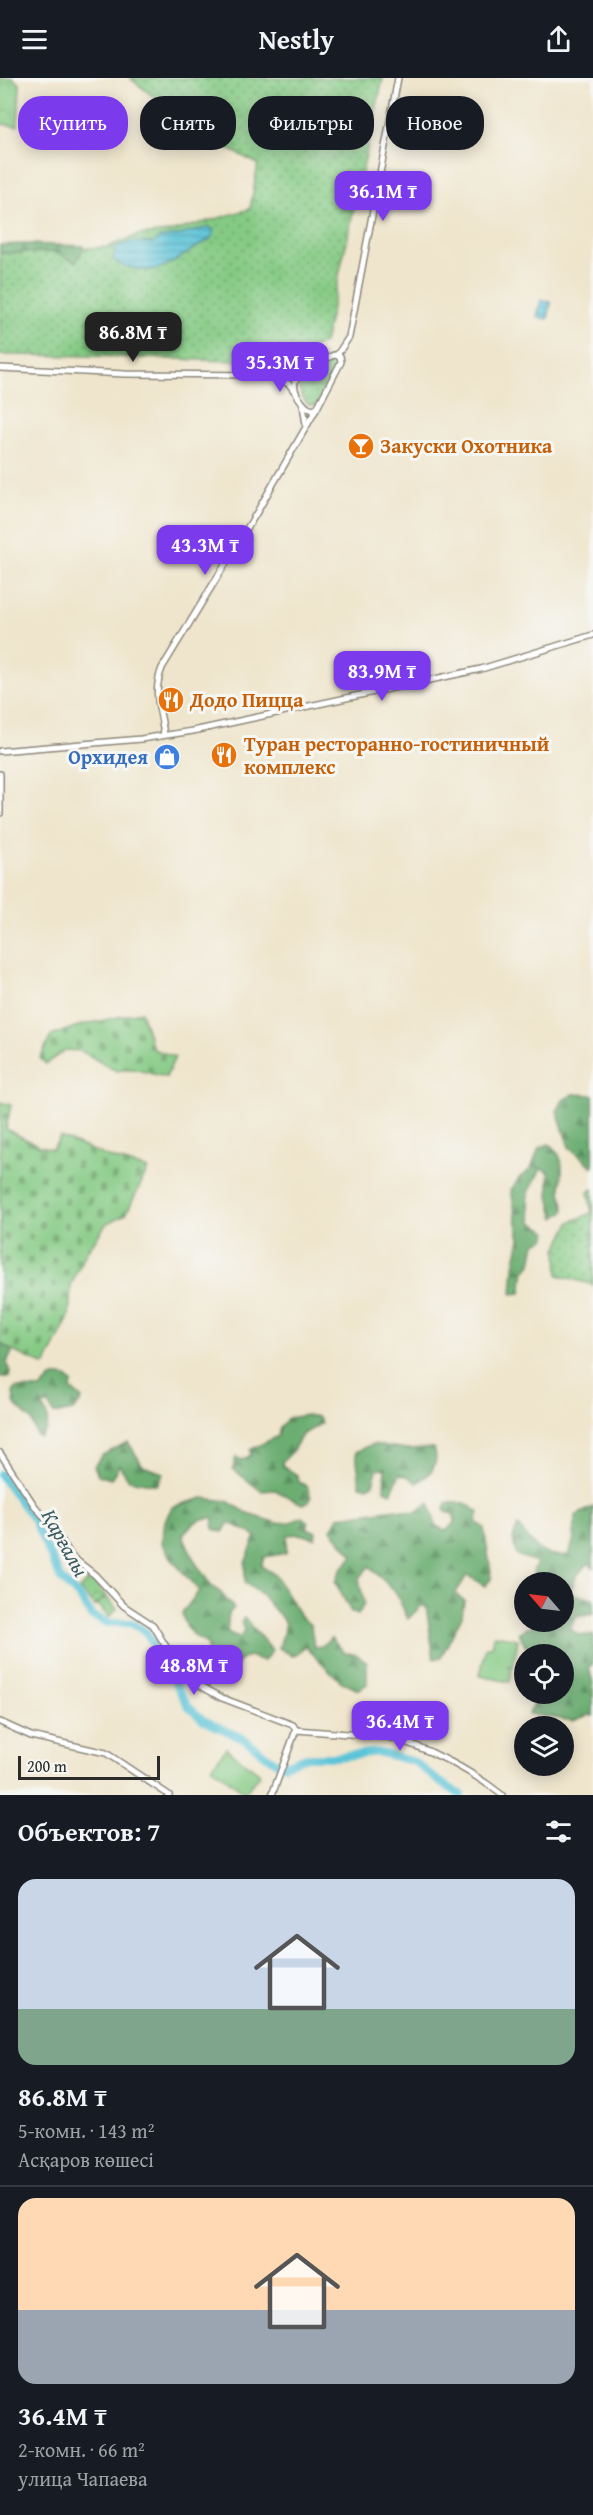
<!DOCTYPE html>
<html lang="ru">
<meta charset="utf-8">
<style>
:root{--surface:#171b24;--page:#242831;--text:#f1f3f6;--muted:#9ea1a6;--line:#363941;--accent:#7c3aed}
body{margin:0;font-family:"Gentium Book Plus",serif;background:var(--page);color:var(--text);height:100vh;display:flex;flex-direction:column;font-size:22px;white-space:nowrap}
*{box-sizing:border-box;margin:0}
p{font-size:20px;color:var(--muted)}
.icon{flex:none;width:33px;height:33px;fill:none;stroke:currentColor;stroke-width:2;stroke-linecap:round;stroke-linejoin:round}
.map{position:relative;height:1717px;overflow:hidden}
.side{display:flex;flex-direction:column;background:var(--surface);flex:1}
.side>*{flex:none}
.guide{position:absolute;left:18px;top:18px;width:558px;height:54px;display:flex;gap:12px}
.needle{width:39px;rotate:298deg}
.fabs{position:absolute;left:514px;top:1494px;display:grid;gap:12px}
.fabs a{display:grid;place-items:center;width:60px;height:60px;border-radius:50%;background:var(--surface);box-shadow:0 3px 15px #0003;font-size:30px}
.scale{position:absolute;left:18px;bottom:15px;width:142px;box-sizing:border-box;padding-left:6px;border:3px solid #2b2b2b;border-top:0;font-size:16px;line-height:21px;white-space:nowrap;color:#2b2b2b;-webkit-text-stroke:4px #f6f6f2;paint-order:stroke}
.price{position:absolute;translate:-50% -51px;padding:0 14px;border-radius:12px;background:var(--accent);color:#fff;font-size:20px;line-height:39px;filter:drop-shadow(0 2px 3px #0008)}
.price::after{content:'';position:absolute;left:50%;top:36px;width:18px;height:14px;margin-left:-9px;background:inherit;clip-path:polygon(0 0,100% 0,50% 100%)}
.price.current{background:#222;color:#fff}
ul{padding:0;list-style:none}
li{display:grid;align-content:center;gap:12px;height:318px;padding:0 18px}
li+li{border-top:2px solid var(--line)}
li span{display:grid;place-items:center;height:186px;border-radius:18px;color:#555}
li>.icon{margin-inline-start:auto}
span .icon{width:108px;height:108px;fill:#fffc;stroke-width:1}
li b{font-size:26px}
h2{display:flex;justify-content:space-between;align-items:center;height:72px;padding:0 18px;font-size:26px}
.tag{padding:0 21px;border-radius:24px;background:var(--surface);box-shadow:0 3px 15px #0003;font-size:21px;line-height:54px}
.tag.current{background:var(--accent);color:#fff}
header{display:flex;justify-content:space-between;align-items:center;height:78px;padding:0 18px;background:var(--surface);font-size:27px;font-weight:800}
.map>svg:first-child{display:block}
.grass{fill:url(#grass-dots);stroke:#587a58;stroke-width:1.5}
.forest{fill:url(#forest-firs);stroke:#4c6c4e;stroke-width:1.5}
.cemetery{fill:url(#cemetery-stones);stroke:#587a58;stroke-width:1.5}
.park{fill:url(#park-crowns);stroke:#587a58;stroke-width:1.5}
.garden{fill:#85ca84;stroke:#587a58;stroke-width:1.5}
.water{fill:url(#water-rules);stroke:#447882;stroke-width:1.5}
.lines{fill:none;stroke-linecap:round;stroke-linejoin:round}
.river{stroke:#5cc4d8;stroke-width:8}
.tertiary-casing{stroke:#8d887c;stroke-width:8}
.tertiary{stroke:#fff;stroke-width:5}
.labels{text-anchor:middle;stroke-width:6;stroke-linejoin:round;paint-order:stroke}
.food-label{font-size:20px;font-weight:bold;fill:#c56008;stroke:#f6f6f2;text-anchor:start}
.shop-label{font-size:20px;font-weight:bold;fill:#366cbe;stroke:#f6f6f2;text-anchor:end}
.water-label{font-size:21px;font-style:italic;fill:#3a595f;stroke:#f6f6f2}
</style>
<header><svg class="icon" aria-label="menu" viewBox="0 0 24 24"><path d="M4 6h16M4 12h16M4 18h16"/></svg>Nestly<svg class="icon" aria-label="share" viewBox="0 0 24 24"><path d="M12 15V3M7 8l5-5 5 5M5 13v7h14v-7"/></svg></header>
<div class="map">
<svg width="593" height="1717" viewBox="0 0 593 1717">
<defs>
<pattern id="grass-dots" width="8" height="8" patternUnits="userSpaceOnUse" patternTransform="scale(1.5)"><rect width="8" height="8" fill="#85ca84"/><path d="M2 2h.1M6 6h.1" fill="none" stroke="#6da46c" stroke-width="1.8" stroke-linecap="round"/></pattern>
<pattern id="forest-firs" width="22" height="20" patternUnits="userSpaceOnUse" patternTransform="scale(1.5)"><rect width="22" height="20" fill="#6cae72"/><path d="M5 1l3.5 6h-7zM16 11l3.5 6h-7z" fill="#598e5e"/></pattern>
<pattern id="cemetery-stones" width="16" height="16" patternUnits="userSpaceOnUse" patternTransform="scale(1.5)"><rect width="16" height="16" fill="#85ca84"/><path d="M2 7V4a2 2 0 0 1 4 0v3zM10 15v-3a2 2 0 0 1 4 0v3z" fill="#6da46c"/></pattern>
<pattern id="park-crowns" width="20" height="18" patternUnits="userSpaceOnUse" patternTransform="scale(1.5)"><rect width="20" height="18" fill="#85ca84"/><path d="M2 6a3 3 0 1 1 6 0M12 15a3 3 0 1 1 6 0" fill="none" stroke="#6da46c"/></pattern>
<pattern id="water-rules" width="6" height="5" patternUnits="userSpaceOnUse" patternTransform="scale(1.5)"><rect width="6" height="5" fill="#5cc4d8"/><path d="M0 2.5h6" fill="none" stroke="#4c9faf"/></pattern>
</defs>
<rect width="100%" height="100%" fill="#f6f6f2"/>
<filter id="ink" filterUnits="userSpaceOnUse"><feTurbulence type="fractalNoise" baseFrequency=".0167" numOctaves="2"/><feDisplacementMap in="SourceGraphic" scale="12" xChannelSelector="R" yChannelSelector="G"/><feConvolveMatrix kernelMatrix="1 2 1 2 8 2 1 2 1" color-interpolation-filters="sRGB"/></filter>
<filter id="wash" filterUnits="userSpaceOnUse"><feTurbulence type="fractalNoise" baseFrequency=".008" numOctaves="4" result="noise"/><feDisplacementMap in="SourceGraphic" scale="24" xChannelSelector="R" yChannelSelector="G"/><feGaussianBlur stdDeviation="1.35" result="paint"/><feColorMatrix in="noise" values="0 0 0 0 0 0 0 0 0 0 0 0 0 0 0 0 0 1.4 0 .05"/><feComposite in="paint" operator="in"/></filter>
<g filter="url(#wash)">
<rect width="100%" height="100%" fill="#efe5cc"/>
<g class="grass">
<path d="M130,0h253l-59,265 -45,20 -180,-7 -99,-1v-108l61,3 47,-3 30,-12 32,-3 80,-23 8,-45 -56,-29z"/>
<path d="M333,280l5,3 -22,44h-8c-23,-32 -3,-34 25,-47z"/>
<path d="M593,1111v96l-35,-10 -1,-26 13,-27 22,-9 -4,-21z"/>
</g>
<g class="forest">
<path d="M24,166l60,2 -8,16 -20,-10 -56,1v-8z"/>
<path d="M573,1016l20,1v72l-24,-20 -12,-36 6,-11z"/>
<path d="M549,1066c17,13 13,25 12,43 0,8 3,17 4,24l-10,7 -6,-21v-25l-8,-4 -13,27 4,27 16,10 -3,7 -10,4 -4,21 -7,8 -3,21 -9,1 2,-28 6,-27 -9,-49 9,-13 11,-8 8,-21z"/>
<path d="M0,1264l13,9 -7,13 5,7 -1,6h-10z"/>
<path d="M59,1298l8,1 5,6 -1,6 11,10c-6,13 -16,15 -29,14l-5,-10 -6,3c7,10 8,21 -2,31l-4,-3 -5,-14 -16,-15 -2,-12 3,-5 24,1 11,-11z"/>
<path d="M306,1337l13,2 3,6 -20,12 -11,18 -9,9 1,4 14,9 2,7 8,4 4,12 -2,4 -7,2 -27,-14 -14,1 -28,-22 3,-12 6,3 9,-5 -1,-5 28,-14 2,-9 8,-9z"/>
<path d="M128,1364l15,24 20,7 -6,12 -28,-5 -10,-15 -8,14 -13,-4 -4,-9 8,-11z"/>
<path d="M373,1366l33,5 28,-1c6,17 -3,26 -17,35l-8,-6 -9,-3 -9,19 -7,-3 1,-22 -8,2 -4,14 -5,3 -8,-2 -4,-33z"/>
<path d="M203,1420l24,3 24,14 26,8 14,-1 12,-5 6,5 -2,6 9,4 -1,6 -16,-4 -12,1 -1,18 -22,4 -3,9 13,8 25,40 12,12 3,21 8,-1 9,-9 14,16 11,1 11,8v22l-9,6 -18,-9 -34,-34 -13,9 -14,-8 7,-25 -24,-28 -17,-12v-20l11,-27 -27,-14 -6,10 -10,-3 1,-11c-15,-1 -23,6 -31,17l12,27 17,25 8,5 14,16 -5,5 -2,19 6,4 8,1 3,-7 -3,-8 3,-4 28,32 -8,11 -15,-5 -10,5 -5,12 -19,-6 -8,-7v-16c-15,-8 -21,-14 -25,-31l17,-22 -25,-29 -12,-19 3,-22 7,-14z"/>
<path d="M429,1425l7,23 10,5 9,-9 -1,-7 -10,-5 2,-7h19l14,9 -3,10 8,6 8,50 -7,8 -18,-11 -12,19 9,6 -2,16 -21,41 -7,2 -8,-53h-5l-13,13 -12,-26 -27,-27 -10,13 5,25 -6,11 -7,-3 -16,-30 6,-13 12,-13 -22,-26 7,-13 58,-8 18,4z"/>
<path d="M593,1429v60l-4,-4 -13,13 -6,17 23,6v15l-17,3 -7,11 10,7h14v30l-4,3 4,15v33l-5,-1 -15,6 -44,-7 6,-12 -9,-8h38c0,-15 6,-27 0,-40h-26l-6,-7 -7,-1 -6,-14 19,-10h26v-40h-23l-8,-10 4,-10 -21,-7 -3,-17 5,-12c18,21 21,32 51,29l5,-17 1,-22z"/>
</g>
<g class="cemetery">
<path d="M141,934l12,37 22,8 -9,20 -33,-8 -17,2 -35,-20 -16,-1 -19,14 -6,-6 11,-22 27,-10z"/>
<path d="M0,1024l11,3 -5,24 33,17 14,3 7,-12 51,21 37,11 -22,45 -20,10 -20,29 -15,32 -2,32 -24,49 -32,-15 -13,-9z"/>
</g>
<g class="park">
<path d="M0,0h13l7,7 -2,41 -18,-2z"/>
<path d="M90,1500l16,18 -11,10 -16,-17z"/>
</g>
<g class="garden">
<path d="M106,1519l11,12 -8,8 -12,-13z"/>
<path d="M494,1557l24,4 -5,28 -7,-1 6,2 -2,14 -30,-6 6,-29h6z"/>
<path d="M226,1670l34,26 -15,19 -33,-26z"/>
</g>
<g class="water">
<path d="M209,149l5,3c-1,12 -11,12 -19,18 -23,15 -38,28 -66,19 -7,-2 -12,-2 -16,-9l3,-11 14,-5 23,1 9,-6 18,-2z"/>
<path d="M541,222l10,2 -3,17 -11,-2z"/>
</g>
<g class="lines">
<path class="river" d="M0,1396l34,46 27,59 20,20 11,17 16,7h23l15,9 43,75 14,13 41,19 31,23 9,3 23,-8h30l40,-5 38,10 22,18 24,15"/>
</g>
</g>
<g filter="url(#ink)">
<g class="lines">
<defs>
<g id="tertiary">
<path d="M334,277l6,1 1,6 -24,46 -4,2c-7,-2 -10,-6 -14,-12 -17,-25 17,-35 35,-43z"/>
<path d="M337,277l12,-18 49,-259"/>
<path d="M0,290l125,6 140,1 41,-8"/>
<path d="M271,298l18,8 6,8"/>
<path d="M303,327l3,20"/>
<path d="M164,657c-3,-26 -12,-41 -2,-67l95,-156 60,-104"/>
<path d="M0,673l141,-12 52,-8 288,-62 112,-34"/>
<path d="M0,696v39"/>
<path d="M0,1375l34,52 22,26 16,26 23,18 29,31 29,19 21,35 20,22 28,16 71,27 3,5"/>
<path d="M0,1644l31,14 75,17 63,42"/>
<path d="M296,1652l92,7c37,9 84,34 114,58"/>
<path d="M272,1717l24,-65"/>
</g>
</defs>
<use href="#tertiary" class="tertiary-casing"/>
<use href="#tertiary" class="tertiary"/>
</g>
</g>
<defs>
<symbol id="bar-disc" viewBox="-11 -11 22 22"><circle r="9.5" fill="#e8710a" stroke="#f6f6f2"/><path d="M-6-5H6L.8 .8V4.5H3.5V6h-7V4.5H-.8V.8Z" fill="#fff"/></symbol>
<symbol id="restaurant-disc" viewBox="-11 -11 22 22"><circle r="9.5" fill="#e8710a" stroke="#f6f6f2"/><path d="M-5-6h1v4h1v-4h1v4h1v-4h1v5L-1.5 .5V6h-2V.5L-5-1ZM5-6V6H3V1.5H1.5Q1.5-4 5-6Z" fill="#fff"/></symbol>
<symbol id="shop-disc" viewBox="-11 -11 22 22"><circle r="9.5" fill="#3f7fe0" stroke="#f6f6f2"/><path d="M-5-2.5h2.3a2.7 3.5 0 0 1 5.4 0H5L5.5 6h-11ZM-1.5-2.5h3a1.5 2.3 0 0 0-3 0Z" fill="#fff"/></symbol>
</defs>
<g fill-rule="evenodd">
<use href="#bar-disc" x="346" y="353" width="30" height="30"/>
<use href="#restaurant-disc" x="156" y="607" width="30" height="30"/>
<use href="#restaurant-disc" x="209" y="662" width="30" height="30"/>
<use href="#shop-disc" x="152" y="664" width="30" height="30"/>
</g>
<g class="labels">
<g class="food-label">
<text x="380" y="375">Закуски Охотника</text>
<text x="190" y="629">Додо Пицца</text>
<text x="244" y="673">Туран ресторанно-гостиничный<tspan x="244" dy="23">комплекс</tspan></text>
</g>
<g class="shop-label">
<text x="148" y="686">Орхидея</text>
</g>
<g class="water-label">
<text transform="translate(65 1465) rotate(61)" y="7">Қарғалы</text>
</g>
</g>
</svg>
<div class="fabs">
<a><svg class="needle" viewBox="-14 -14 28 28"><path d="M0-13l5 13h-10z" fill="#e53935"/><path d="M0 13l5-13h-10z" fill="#9ea1a6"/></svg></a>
<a><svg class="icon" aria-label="locate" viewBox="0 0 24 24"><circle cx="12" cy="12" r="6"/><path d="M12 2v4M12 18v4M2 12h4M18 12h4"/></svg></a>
<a><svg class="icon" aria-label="layers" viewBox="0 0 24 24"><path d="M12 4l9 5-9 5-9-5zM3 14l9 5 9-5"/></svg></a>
</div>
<div class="scale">200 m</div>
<b class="price" style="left:383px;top:144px">36.1M ₸</b>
<b class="price current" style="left:133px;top:285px">86.8M ₸</b>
<b class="price" style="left:280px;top:315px">35.3M ₸</b>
<b class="price" style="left:205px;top:498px">43.3M ₸</b>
<b class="price" style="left:382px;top:624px">83.9M ₸</b>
<b class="price" style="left:194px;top:1618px">48.8M ₸</b>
<b class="price" style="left:400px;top:1674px">36.4M ₸</b>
<div class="guide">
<a class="tag current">Купить</a>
<a class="tag">Снять</a>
<a class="tag">Фильтры</a>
<a class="tag">Новое</a>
</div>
</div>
<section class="side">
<h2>Объектов: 7<svg class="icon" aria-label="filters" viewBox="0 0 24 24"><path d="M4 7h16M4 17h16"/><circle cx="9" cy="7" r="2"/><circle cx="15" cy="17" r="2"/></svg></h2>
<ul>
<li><span style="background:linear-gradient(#c9d6e8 70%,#7fa58c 0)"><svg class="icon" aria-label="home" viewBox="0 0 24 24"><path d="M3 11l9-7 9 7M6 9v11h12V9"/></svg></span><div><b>86.8M ₸</b><p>5-комн. · 143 m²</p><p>Асқаров көшесі</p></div></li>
<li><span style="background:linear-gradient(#ffd9b3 60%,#9aa5b1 0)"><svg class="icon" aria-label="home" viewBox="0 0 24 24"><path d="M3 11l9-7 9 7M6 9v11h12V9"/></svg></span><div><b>36.4M ₸</b><p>2-комн. · 66 m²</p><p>улица Чапаева</p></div></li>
</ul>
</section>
